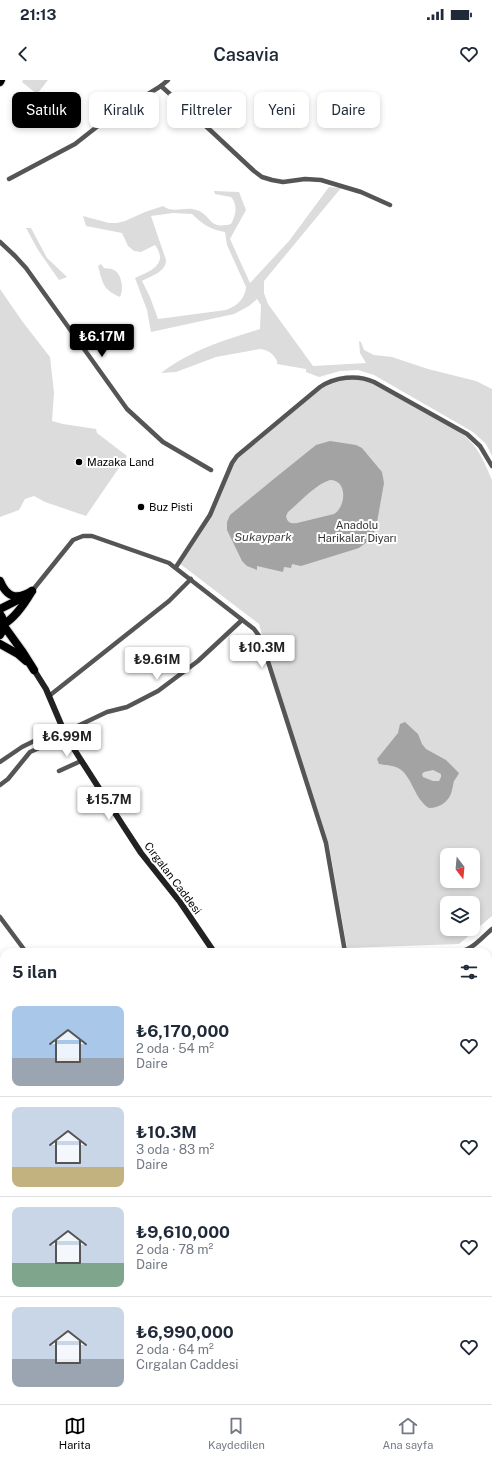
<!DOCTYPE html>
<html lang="tr">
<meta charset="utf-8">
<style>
:root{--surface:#fff;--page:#f2f2f3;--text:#1f2937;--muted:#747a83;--line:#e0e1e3;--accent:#000}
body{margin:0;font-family:"Public Sans",sans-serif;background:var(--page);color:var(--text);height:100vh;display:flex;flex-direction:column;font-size:15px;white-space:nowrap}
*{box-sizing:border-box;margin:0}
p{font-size:13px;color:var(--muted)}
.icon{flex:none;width:22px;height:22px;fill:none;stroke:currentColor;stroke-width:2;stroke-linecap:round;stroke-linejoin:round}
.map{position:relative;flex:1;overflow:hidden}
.side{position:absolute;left:0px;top:868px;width:492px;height:456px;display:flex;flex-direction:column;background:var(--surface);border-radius:12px 12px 0 0;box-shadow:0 2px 6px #0003}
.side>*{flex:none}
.guide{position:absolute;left:12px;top:12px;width:468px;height:36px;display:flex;gap:8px}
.needle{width:26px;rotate:164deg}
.tools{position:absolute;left:440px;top:768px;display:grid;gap:8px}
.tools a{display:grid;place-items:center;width:40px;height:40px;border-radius:8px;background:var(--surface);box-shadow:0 2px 6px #0003;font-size:20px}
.price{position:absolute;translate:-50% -34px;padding:0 9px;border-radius:4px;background:#fff;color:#222;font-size:13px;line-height:26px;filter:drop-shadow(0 1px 2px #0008)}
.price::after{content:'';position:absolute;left:50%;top:24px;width:12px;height:9px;margin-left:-6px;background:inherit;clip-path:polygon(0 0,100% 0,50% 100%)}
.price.current{background:var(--accent);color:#fff}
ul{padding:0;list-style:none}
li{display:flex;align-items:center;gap:12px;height:100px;padding:0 12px}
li+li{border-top:1px solid var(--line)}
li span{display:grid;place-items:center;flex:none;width:112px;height:80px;border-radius:8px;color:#555}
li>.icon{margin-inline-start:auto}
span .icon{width:48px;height:48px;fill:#fffc;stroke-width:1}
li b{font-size:17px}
h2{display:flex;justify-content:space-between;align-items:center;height:48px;padding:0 12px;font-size:17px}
.pill{padding:0 14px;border-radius:8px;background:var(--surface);box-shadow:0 2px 6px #0003;font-size:14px;line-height:36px}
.pill.current{background:var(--accent);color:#fff}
.status{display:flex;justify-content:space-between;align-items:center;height:28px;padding:0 20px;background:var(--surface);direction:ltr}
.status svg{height:11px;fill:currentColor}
header{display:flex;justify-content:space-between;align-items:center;height:52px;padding:0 12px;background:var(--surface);font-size:18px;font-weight:600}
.tab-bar{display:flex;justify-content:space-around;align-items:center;height:56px;border-top:1px solid var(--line);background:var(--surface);font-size:11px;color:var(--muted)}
.tab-bar a{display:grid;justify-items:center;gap:2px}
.tab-bar .current{color:var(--accent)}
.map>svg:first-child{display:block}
.green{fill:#dcdcdc;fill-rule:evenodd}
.water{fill:#a3a3a3;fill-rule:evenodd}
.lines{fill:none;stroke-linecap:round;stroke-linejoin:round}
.highway-casing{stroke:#dbdbdb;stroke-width:10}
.street{stroke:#555;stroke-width:4.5}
.secondary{stroke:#222;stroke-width:6}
.highway{stroke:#000;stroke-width:8}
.poi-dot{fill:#000;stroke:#fff;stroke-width:1.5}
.labels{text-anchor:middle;stroke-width:4;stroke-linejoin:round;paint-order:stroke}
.poi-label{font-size:11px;fill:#000;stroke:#fff;text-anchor:start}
.park-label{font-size:11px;fill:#333;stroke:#fff}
.street-label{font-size:11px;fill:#000;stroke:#fff}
.water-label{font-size:12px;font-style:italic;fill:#444;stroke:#fff}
</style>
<div class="status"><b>21:13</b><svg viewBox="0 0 49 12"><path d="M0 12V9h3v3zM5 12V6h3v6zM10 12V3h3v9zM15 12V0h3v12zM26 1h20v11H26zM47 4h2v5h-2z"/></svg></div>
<header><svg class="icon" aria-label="back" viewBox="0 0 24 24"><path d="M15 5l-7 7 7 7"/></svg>Casavia<svg class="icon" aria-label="heart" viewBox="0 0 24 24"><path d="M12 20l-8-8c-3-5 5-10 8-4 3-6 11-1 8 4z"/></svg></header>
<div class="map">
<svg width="492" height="1324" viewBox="0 0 492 1324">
<rect width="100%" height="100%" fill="#fff"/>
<g class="green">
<path d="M23,0h25l-11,14 -15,-12z"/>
<path d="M329,107l12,1 -77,93v12l4,11 45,62 53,-3 -6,-10 -1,-12 2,1 3,8 10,5 18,2 36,12 48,12 16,8v67l-6,-12 -13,-12 -99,-57 -16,-5 -18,1 -21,6 -13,-5v-3l-29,-5v-3c-4,-8 -9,-11 -17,-12l-44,8 -40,15 -15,1c30,-23 64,-33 99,-44l1,-24 -4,-6 -8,7 -15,8 -83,18 -4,-22 -12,-32c8,-4 25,-9 25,-21 0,-4 -3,-9 -5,-12l-14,7 -7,-1 -6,-5 -6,-13 -36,-7 -3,-10 26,7h8l8,-2 20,-9 18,-6c10,8 22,0 33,4 17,5 11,20 35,14 5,-9 7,-19 0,-27l-16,-3 -1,-3 25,1 7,18 -16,29 20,44 39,-42zM173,133l19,1c10,10 19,16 33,18l2,13 19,42c-1,12 -9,19 -20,23l-68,9 -8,-22 -8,-16c9,-5 24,-9 24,-21l-15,-44z"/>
<path d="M26,148h5l16,30 20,19 -8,3 -21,-30z"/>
<path d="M101,184l3,4c3,1 7,0 10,2 8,4 10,20 6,27 -18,-8 -17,-14 -22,-31z"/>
<path d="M0,209l22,32 28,36 4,36 -2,28 11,3 33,5 1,4 30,23 -41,60 -41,-14 -11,-6 -9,3 -6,11 -19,7z"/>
<path d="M354,297c23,5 46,20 66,32 18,10 37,18 51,33 10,11 15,24 21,38v436l-33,28 -112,4 -18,-103 -56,-169 -14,-52 -80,-61 35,-60 15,-37 45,-42 50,-41zM447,775h26v26h-26zM447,823h26v26h-26z"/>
</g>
<g class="water">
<path d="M330,361l26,4 6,3 20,24 2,11 -8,45 -5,11 -12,9 -58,18 -9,-2 -1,4 -7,-1 -1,5 -26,-6v4l-10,-4 -5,-5 -15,-31v-8l3,-7 45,-37 41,-33zM330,400c18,0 16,27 4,34l-37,9c-5,1 -10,0 -11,-7l2,-4c12,-10 28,-28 42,-32z"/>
<path d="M405,642l13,12 4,10 4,5 20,11 13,13c-1,2 -3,5 -5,8 -1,3 -1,6 -2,9 -2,11 -12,18 -23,18 -15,-9 -17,-33 -31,-40 -6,-3 -13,-3 -19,-4l-2,-5 21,-26 2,-9zM433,690l8,4v3l-2,4h-6l-10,-4 -1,-3 2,-2z"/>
</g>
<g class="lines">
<defs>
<g id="highway">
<path d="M0,2l1,-2"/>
<path d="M0,501c7,17 17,19 32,10"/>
<path d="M0,529l26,-13"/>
<path d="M0,534c5,7 5,14 0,21"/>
<path d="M4,544c12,-7 21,-21 28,-33"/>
<path d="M4,546l18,25 12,19"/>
<path d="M0,564l18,10 8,7"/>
</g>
</defs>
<use href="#highway" class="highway-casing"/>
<g class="street">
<path d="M161,6l49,44 44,41 8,6 10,3 11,2 22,-3 16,1 40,12 29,13"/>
<path d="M9,99l66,-35 28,-22 58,-36 7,-6"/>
<path d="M0,162l15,14 11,12 101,141 36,33 48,28"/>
<path d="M176,487l34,-52 22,-52 5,-7 83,-69c15,-10 37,-13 54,-5l93,52 13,12 12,20"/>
<path d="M32,511l41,-51 10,-4h9l77,27 85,66 6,8 4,12 62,194 19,109"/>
<path d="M49,616l120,-95 22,-22"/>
<path d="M65,652l42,-20 20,-5 31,-16 40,-30 44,-41"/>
<path d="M0,682l22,-15 40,-20"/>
<path d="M59,691l22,-10"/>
<path d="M0,705l8,-6 22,-27 36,-16"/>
<path d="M0,837l26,35"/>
<path d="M456,872c15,0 25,-14 36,-23"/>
<path d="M0,953l4,5"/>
<path d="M0,979l4,-2"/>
<path d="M488,1061l4,1"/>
<path d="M488,1092l4,-3"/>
<path d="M0,1103l4,3"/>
<path d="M0,1120l4,2"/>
<path d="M0,1170l4,-1"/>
<path d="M488,1215l4,4"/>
<path d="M488,1258l4,-3"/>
<path d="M0,1273l4,10"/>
<path d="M488,1305l4,-4"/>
<path d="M488,1318l4,6"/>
<path d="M261,1320l3,4"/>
<path d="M354,1320l2,4"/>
<path d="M448,1320l2,4"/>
<path d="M244,1324l2,-4"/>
<path d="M276,1324l3,-4"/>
<path d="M455,1324l8,-4"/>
</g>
<g class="secondary">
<path d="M34,590l12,19 20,47 13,21 45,70 17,26 39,49 34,50"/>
<path d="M488,927l4,-3"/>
<path d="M488,1125l4,4"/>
</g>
<use href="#highway" class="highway"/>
</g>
<g class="poi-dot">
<circle cx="79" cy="382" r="4"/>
<circle cx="141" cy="427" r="4"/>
</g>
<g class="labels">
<g class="poi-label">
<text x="87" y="386">Mazaka Land</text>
<text x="149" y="431">Buz Pisti</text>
</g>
<g class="park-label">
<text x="357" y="449">Anadolu<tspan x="357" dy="13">Harikalar Diyarı</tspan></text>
</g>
<g class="street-label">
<text transform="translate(173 798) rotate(53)" y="4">Cırgalan Caddesi</text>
</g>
<g class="water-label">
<text x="263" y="461">Sukaypark</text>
</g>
</g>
</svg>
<div class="tools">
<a><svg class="needle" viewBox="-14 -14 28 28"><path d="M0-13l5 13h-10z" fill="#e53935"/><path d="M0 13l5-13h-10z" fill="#747a83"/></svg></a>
<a><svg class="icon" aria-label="layers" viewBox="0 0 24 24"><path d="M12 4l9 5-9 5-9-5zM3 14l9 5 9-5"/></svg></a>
</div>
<b class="price current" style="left:102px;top:278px">₺6.17M</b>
<b class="price" style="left:262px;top:589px">₺10.3M</b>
<b class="price" style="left:157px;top:601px">₺9.61M</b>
<b class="price" style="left:67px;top:678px">₺6.99M</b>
<b class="price" style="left:109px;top:741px">₺15.7M</b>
<div class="guide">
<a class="pill current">Satılık</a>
<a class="pill">Kiralık</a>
<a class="pill">Filtreler</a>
<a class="pill">Yeni</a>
<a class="pill">Daire</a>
</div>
<section class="side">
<h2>5 ilan<svg class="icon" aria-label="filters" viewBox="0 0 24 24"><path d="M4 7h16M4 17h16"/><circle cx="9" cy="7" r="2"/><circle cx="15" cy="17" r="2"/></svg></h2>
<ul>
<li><span style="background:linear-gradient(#a9c7e8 65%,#9aa5b1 0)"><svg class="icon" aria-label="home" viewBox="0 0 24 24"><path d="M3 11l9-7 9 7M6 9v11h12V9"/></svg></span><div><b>₺6,170,000</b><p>2 oda · 54 m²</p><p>Daire</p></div><svg class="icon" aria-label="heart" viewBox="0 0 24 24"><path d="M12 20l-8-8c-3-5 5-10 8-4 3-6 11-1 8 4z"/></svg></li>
<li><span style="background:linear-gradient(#c9d6e8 75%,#c2b280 0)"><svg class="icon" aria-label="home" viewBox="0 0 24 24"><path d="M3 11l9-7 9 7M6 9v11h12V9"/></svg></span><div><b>₺10.3M</b><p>3 oda · 83 m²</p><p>Daire</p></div><svg class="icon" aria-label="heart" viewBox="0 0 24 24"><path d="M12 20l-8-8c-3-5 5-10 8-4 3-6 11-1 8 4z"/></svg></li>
<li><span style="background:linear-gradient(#c9d6e8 70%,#7fa58c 0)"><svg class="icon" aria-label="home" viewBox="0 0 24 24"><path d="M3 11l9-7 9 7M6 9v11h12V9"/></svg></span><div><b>₺9,610,000</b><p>2 oda · 78 m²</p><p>Daire</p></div><svg class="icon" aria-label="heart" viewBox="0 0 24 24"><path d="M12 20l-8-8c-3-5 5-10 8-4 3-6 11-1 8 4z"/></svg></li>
<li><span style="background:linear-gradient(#c9d6e8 65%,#9aa5b1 0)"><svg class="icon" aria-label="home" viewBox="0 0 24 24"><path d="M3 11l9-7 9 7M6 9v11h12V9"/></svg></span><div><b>₺6,990,000</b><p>2 oda · 64 m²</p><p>Cırgalan Caddesi</p></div><svg class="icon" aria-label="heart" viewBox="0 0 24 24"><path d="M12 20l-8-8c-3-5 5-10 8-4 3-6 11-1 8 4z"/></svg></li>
</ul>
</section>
</div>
<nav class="tab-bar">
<a class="current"><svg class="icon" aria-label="map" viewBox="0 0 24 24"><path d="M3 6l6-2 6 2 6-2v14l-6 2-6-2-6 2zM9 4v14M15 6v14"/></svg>Harita</a>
<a><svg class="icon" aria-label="saved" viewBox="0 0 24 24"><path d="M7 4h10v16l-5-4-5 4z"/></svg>Kaydedilen</a>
<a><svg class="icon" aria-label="home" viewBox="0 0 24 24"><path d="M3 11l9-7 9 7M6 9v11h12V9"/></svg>Ana sayfa</a>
</nav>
